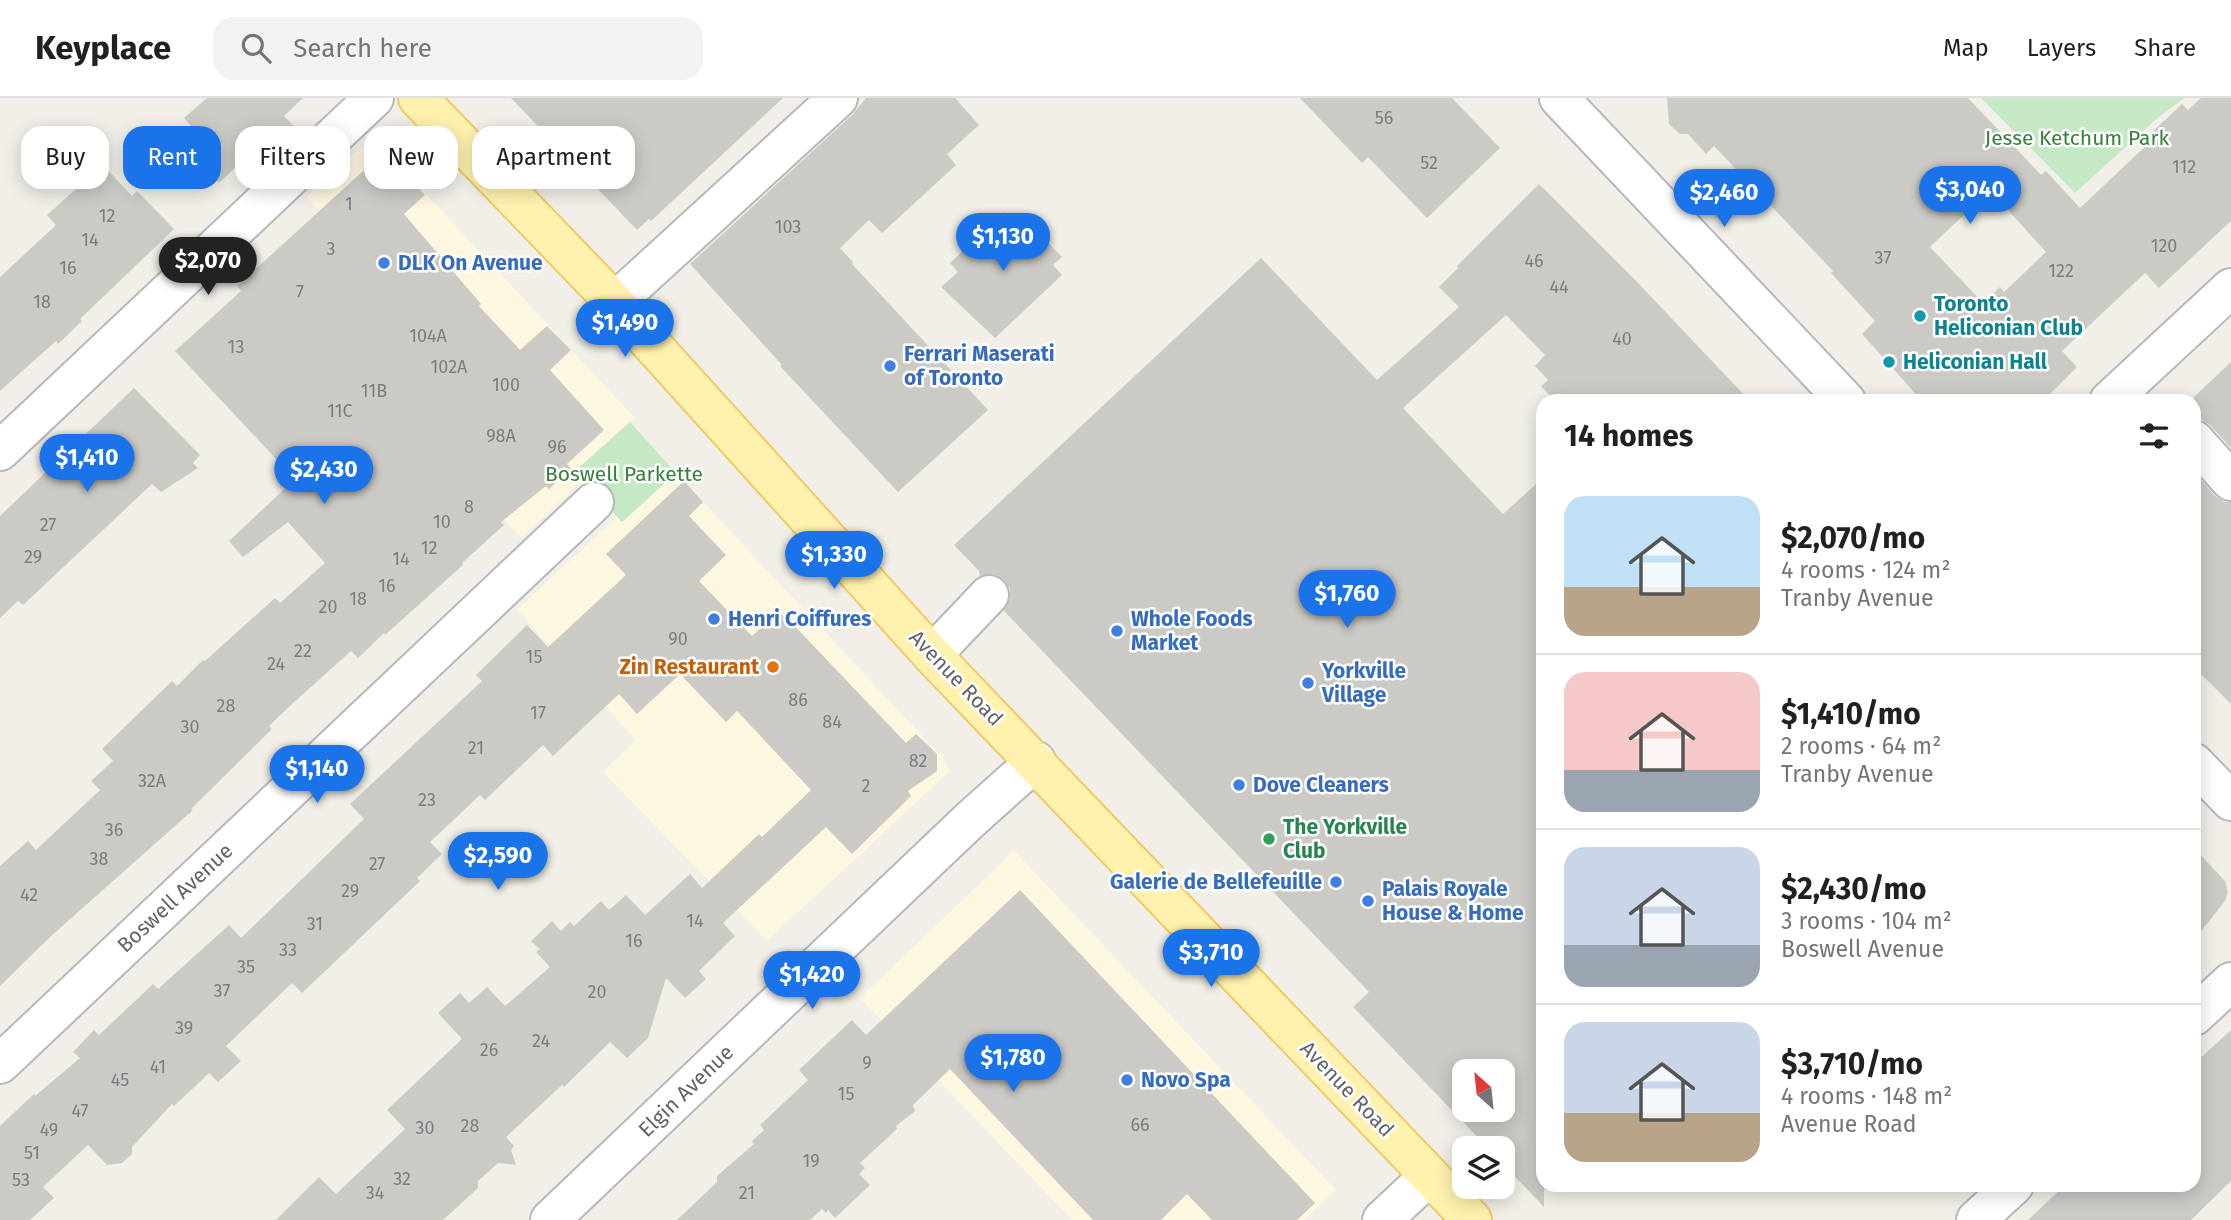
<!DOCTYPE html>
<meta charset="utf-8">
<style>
:root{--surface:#fff;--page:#f2f2f2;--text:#202124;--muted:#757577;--line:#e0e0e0;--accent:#1a73e8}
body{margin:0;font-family:"Fira Sans",sans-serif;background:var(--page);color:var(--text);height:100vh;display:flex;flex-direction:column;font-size:26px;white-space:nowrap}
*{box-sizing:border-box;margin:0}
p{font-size:23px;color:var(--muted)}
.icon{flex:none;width:38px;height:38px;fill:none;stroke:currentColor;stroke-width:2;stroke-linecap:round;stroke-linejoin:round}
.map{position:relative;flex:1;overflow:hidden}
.panel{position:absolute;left:1536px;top:296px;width:665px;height:798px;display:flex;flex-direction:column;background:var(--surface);border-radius:21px;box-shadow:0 4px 18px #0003}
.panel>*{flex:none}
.guide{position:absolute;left:21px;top:28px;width:665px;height:63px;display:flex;gap:14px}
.needle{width:46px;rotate:333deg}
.buttons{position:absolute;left:1452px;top:961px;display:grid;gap:14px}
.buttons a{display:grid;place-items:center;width:63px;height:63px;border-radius:14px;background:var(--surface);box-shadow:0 4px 18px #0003;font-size:35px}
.price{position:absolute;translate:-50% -60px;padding:0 16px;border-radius:24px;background:var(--accent);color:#fff;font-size:23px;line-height:46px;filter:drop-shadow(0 2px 4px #0008)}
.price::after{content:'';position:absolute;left:50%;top:42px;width:21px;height:16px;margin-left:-10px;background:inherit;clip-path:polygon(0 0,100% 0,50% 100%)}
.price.on{background:#222;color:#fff}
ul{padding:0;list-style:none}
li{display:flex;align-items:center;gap:21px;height:175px;padding:0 28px}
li+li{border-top:2px solid var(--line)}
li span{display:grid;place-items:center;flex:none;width:196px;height:140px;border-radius:21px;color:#555}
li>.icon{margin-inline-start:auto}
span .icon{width:84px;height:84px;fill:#fffc;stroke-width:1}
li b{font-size:30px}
h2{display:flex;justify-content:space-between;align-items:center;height:84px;padding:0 28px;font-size:30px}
.pill{padding:0 24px;border-radius:21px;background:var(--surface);box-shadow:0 4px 18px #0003;font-size:24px;line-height:63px}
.pill.on{background:var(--accent);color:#fff}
header{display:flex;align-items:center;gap:42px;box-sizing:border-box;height:98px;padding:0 35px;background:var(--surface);border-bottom:2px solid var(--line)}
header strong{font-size:33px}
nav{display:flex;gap:38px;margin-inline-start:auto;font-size:24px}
.search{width:490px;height:63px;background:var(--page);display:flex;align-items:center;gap:18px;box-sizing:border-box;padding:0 24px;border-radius:21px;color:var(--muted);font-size:26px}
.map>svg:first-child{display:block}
.commercial{fill:#fef7e0}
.green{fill:#c5e8c5}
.building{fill:#cccac5;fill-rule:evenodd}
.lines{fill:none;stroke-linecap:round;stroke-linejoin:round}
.minor-casing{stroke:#b5b8bc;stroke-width:42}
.major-casing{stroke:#f2c960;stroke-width:42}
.minor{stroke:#fff;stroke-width:38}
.major{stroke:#fff2af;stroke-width:38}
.shop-dot{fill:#3f7fe0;stroke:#fff;stroke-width:2.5}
.culture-dot{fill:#0f9aa8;stroke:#fff;stroke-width:2.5}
.food-dot{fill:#e8710a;stroke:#fff;stroke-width:2.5}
.leisure-dot{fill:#2e9e5b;stroke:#fff;stroke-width:2.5}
.labels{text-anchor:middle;stroke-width:5;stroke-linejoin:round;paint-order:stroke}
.number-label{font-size:18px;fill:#7a7d7f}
.park-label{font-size:21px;fill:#348238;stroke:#fff}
.shop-label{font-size:21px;font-weight:bold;fill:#366cbe;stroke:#fff;text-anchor:start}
.culture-label{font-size:21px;font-weight:bold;fill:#0d838f;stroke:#fff;text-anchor:start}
.food-label{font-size:21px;font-weight:bold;fill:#c56008;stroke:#fff;text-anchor:end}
.street-label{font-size:21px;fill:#5f6368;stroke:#fff}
.leisure-label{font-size:21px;font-weight:bold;fill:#27864d;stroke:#fff;text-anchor:start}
</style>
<header>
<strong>Keyplace</strong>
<div class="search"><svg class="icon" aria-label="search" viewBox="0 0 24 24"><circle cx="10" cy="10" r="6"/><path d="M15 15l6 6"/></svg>Search here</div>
<nav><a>Map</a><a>Layers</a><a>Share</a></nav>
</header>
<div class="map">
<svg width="2231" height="1122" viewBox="0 0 2231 1122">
<rect width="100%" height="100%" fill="#f1efe8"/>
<g class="commercial">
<path d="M375,50l9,1 251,269 -59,53 7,9 -62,58 -96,-107 -61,-171 -57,-63 46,-43 8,-5z"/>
<path d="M676,375l267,285 7,13 -183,170 -164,-169 33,-32 -119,-130 100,-93 5,5z"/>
<path d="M1014,753l322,339 -32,30h-232l-212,-222z"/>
</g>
<g class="green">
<path d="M1981,0h203l-29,22 -80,73z"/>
<path d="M630,324l46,51 -54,49 -47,-51z"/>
</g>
<g class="building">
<path d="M207,0h96l-19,18 11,11 -33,30 -7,-8 -36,34 -37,-38 14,-13 -12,-14z"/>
<path d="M511,0h272l-132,123 -2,-2 -12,11z"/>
<path d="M866,0h89l24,27 -32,29 9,11 -74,68 -13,-13 -29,28 13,14 -1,2 136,146 -90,82 -118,-126 2,-1 -92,-101 163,-150z"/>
<path d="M1300,0h152l48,50 -73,70 -59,-61 -6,6z"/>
<path d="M1667,0h301l73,77 5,-4 34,37 72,-68 -3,-5 33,-31 6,6 13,-12h30v123l-72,67 -14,-15 -83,78 15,16 -34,34h-121l-60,-67 13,-13 -44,-48 2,-2 -119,-125 -8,8 -18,-20h-8l-11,-10zM1990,92l56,62 -42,40 -4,-5 -17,16 -53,-56z"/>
<path d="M385,53l40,44 -21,19 77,90 -2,2 41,44 27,-24 24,24 -21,20 54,60 -37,34 4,5 -22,20 -3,-3 -45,36 3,3 -42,38 1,2 -78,70 -1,-2 -26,25 -7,-7 -59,53 -23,22 3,3 -81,80 2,1 -143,127 -50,49v-120l28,-25 8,9 64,-60 -9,-9 22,-20 -11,-12 70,-68 5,5 26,-26 2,1 70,-63 5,5 45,-40 -37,-41 -45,35 -14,-16 66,-62 -120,-128 66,-60 -4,-5z"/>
<path d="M103,67l29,31 5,-5 37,38 -94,90 2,2 -24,23 -2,-3 -56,50v-114l56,-52 -9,-10z"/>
<path d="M1539,86l98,98 113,119h-195l-14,-15 7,-6 -13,-14 10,-11 -39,-40 -103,93 100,106 41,-37v730l-41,-43v-16h-15l-135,-141 16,-15 -365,-381 6,-12v-10l-6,-9 -11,-6 -13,2 -1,-5 -25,-26 307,-287 116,122 82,-73 -20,-20 19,-19 -1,-2zM1465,973h38v39h-38z"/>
<path d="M1005,114l9,9 8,-6 40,42 -9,8 9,10 -67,63 -54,-51 17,-15 -8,-9z"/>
<path d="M2231,264v86l-21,-23 -9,-6h-7v-22z"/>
<path d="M134,290l66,67 -7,8 5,5 -37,24 -9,-8 -129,121 -5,-4 -18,17v-102z"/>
<path d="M2200,381l15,17 9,6h7v202l-37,-37v-182z"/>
<path d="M684,383l19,21 -14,14 37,39 -27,26 53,55 26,-24 10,7 118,124 10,-9 14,13 7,7v17l-29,20 3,5 -59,58 -26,-27 -103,96 12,13 -36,35 7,8 -21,19 -19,-20 -18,60 -21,20 -17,-16 -46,45 -2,-2 -56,52 8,9 -3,4 5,15 -18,-2 -20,18v7l-35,32h-167l43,-43 17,17 69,-65 -18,-19 75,-71 -24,-26 22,-20 9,10 18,-16 18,19 45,-39 -14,-15 4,-3 -9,-8 21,-20 9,10 9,-9 4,4 27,-25 8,9 17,-15 19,20 45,-41 12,14 57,-54 3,3 49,-47 -74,-79 -11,11 -46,-48 -43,40 -18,-20 -66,62 -10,-11 -58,55 -5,-5 -50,47 12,12 -25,24 3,3 -118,112 -10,-10 -66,63 15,15 -23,21 -9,-9 -35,33 -2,-2 -40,43v7l-10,9 -15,2 -19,-20 -45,42 11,11 -24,22h-30v-94l34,-32 1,2 45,-38 -7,-6 21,-22 5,5 54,-51 5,5 71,-64 12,13 123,-119 -14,-15 132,-123 -6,-6 51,-50 21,22 78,-72 -20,-21z"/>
<path d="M2194,750l31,33 3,11 -3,9 -31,39z"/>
<path d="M1020,792l295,313 -18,17h-85l-25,-26 -26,26h-68l-143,-151 -37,36 2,6 -19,15 1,3 -37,34 5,5 -6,6 11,11 -35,33 -7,-8 -2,3 -4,-4 -12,11h-133l40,-38v-6l37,-32 -2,-3 12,-11 -4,-5 48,-45 -9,-10 53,-50 14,15z"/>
<path d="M2231,932v151l-40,39h-163l37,-35h129v-121z"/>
</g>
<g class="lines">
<defs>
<g id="minor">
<path d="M1559,0l287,303"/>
<path d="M614,205l224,-205"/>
<path d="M2109,303l122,-113"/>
<path d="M2194,342l37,41"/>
<path d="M0,353l374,-353"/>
<path d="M932,557l57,-60"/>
<path d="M2194,665l37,38"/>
<path d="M2194,918l37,-34"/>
<path d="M0,966l594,-562"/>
<path d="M550,1122l420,-400 66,-59"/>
<path d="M1382,1122l47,-44"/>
<path d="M1976,1122l38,-35"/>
</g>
<path id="major" d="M418,0l180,187 334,370 540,565"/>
</defs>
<use href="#minor" class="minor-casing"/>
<use href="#major" class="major-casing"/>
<use href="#minor" class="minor"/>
<use href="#major" class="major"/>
</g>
<g class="shop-dot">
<circle cx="384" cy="165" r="7"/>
<circle cx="890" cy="268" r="7"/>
<circle cx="714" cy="521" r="7"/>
<circle cx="1117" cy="533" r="7"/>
<circle cx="1308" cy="585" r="7"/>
<circle cx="1239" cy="687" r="7"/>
<circle cx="1336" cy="784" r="7"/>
<circle cx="1368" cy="803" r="7"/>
<circle cx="1127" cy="982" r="7"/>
</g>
<g class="culture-dot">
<circle cx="1920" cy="218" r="7"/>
<circle cx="1889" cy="264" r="7"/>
</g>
<circle class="food-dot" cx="773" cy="569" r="7"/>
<circle class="leisure-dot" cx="1269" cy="741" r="7"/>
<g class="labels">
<g class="number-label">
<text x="1384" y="26">56</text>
<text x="1429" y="71">52</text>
<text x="2184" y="75">112</text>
<text x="349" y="112">1</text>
<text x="107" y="124">12</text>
<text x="788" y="135">103</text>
<text x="90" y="148">14</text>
<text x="2164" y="154">120</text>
<text x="331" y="157">3</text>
<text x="1883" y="166">37</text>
<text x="1534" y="169">46</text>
<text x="68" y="176">16</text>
<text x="2061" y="179">122</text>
<text x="1559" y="195">44</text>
<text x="300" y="200">7</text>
<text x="42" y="210">18</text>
<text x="428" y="244">104A</text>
<text x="1622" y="247">40</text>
<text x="236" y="255">13</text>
<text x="449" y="275">102A</text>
<text x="506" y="293">100</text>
<text x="374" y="299">11B</text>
<text x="340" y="319">11C</text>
<text x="501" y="344">98A</text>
<text x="557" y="355">96</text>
<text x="469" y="415">8</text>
<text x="442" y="430">10</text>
<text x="48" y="433">27</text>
<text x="429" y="456">12</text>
<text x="33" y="465">29</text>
<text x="401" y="467">14</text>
<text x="387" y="494">16</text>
<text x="358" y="507">18</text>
<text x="328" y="515">20</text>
<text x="678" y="547">90</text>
<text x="303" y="559">22</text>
<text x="534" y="565">15</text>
<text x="276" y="572">24</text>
<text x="798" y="608">86</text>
<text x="226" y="614">28</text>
<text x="538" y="621">17</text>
<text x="832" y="630">84</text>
<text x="190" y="635">30</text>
<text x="476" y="656">21</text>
<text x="918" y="669">82</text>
<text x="152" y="689">32A</text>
<text x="866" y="694">2</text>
<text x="427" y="708">23</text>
<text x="114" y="738">36</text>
<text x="99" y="767">38</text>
<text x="377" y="772">27</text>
<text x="350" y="799">29</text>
<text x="29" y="803">42</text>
<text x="695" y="829">14</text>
<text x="315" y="832">31</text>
<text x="634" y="849">16</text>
<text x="288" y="858">33</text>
<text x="246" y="875">35</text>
<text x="222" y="899">37</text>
<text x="597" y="900">20</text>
<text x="184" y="936">39</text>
<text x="541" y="949">24</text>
<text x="489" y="958">26</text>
<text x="867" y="971">9</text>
<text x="158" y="975">41</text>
<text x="120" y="988">45</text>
<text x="846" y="1002">15</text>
<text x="80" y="1019">47</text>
<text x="1140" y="1033">66</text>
<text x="470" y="1034">28</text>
<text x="425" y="1036">30</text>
<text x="49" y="1038">49</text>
<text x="32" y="1061">51</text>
<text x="811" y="1069">19</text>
<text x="402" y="1087">32</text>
<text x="21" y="1088">53</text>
<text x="375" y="1101">34</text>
<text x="747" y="1101">21</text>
</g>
<g class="park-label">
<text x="2077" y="47">Jesse Ketchum Park</text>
<text x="624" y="383">Boswell Parkette</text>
</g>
<g class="shop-label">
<text x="398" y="172">DLK On Avenue</text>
<text x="904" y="263">Ferrari Maserati<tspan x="904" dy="24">of Toronto</tspan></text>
<text x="728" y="528">Henri Coiffures</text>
<text x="1131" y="528">Whole Foods<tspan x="1131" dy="24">Market</tspan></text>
<text x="1322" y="580">Yorkville<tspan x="1322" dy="24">Village</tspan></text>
<text x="1253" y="694">Dove Cleaners</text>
<text x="1322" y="791" text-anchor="end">Galerie de Bellefeuille</text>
<text x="1382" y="798">Palais Royale<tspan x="1382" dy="24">House &amp; Home</tspan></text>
<text x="1141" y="989">Novo Spa</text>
</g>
<g class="culture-label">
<text x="1934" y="213">Toronto<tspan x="1934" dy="24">Heliconian Club</tspan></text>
<text x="1903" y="271">Heliconian Hall</text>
</g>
<g class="food-label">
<text x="759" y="576">Zin Restaurant</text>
</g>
<g class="street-label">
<text transform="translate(956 580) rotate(46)" y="7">Avenue Road</text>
<text transform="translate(175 800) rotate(-43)" y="7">Boswell Avenue</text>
<text transform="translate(1347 991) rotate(46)" y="7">Avenue Road</text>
<text transform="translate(686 993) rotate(-44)" y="7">Elgin Avenue</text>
</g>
<g class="leisure-label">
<text x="1283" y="736">The Yorkville<tspan x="1283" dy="24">Club</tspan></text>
</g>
</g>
</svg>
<div class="buttons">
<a><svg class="needle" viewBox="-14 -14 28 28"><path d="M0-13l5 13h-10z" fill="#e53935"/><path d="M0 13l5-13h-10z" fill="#757577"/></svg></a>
<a><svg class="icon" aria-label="layers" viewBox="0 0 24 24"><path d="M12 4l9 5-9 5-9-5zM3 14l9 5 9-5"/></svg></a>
</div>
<b class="price" style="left:1970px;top:128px">$3,040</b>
<b class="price" style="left:1724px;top:131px">$2,460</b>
<b class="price" style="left:1003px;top:175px">$1,130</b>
<b class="price on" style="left:208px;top:199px">$2,070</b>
<b class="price" style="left:625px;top:261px">$1,490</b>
<b class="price" style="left:87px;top:396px">$1,410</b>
<b class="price" style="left:324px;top:408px">$2,430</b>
<b class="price" style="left:834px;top:493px">$1,330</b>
<b class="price" style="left:1347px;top:532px">$1,760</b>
<b class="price" style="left:317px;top:707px">$1,140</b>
<b class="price" style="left:498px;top:794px">$2,590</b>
<b class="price" style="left:1211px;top:891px">$3,710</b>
<b class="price" style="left:812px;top:913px">$1,420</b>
<b class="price" style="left:1013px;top:996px">$1,780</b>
<div class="guide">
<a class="pill">Buy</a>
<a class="pill on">Rent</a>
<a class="pill">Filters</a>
<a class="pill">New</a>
<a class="pill">Apartment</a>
</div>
<section class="panel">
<h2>14 homes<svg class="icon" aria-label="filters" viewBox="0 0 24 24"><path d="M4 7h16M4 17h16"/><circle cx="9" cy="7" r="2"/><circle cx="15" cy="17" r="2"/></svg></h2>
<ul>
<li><span style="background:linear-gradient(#bfe0f5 65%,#b9a48a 0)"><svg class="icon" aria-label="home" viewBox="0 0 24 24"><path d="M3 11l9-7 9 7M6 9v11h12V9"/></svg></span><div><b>$2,070/mo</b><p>4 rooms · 124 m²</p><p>Tranby Avenue</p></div></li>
<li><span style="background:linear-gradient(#f6c9c9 70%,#9aa5b1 0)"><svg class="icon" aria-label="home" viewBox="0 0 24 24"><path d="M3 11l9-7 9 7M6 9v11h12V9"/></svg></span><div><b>$1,410/mo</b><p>2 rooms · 64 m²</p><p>Tranby Avenue</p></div></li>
<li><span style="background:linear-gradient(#c9d6e8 70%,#9aa5b1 0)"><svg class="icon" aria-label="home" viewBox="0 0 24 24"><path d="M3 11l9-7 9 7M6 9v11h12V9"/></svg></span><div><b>$2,430/mo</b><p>3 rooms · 104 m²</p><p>Boswell Avenue</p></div></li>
<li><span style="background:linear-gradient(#c9d6e8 65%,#b9a48a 0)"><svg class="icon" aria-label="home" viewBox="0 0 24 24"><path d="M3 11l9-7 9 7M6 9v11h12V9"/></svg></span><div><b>$3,710/mo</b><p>4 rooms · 148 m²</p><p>Avenue Road</p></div></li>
</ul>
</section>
</div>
